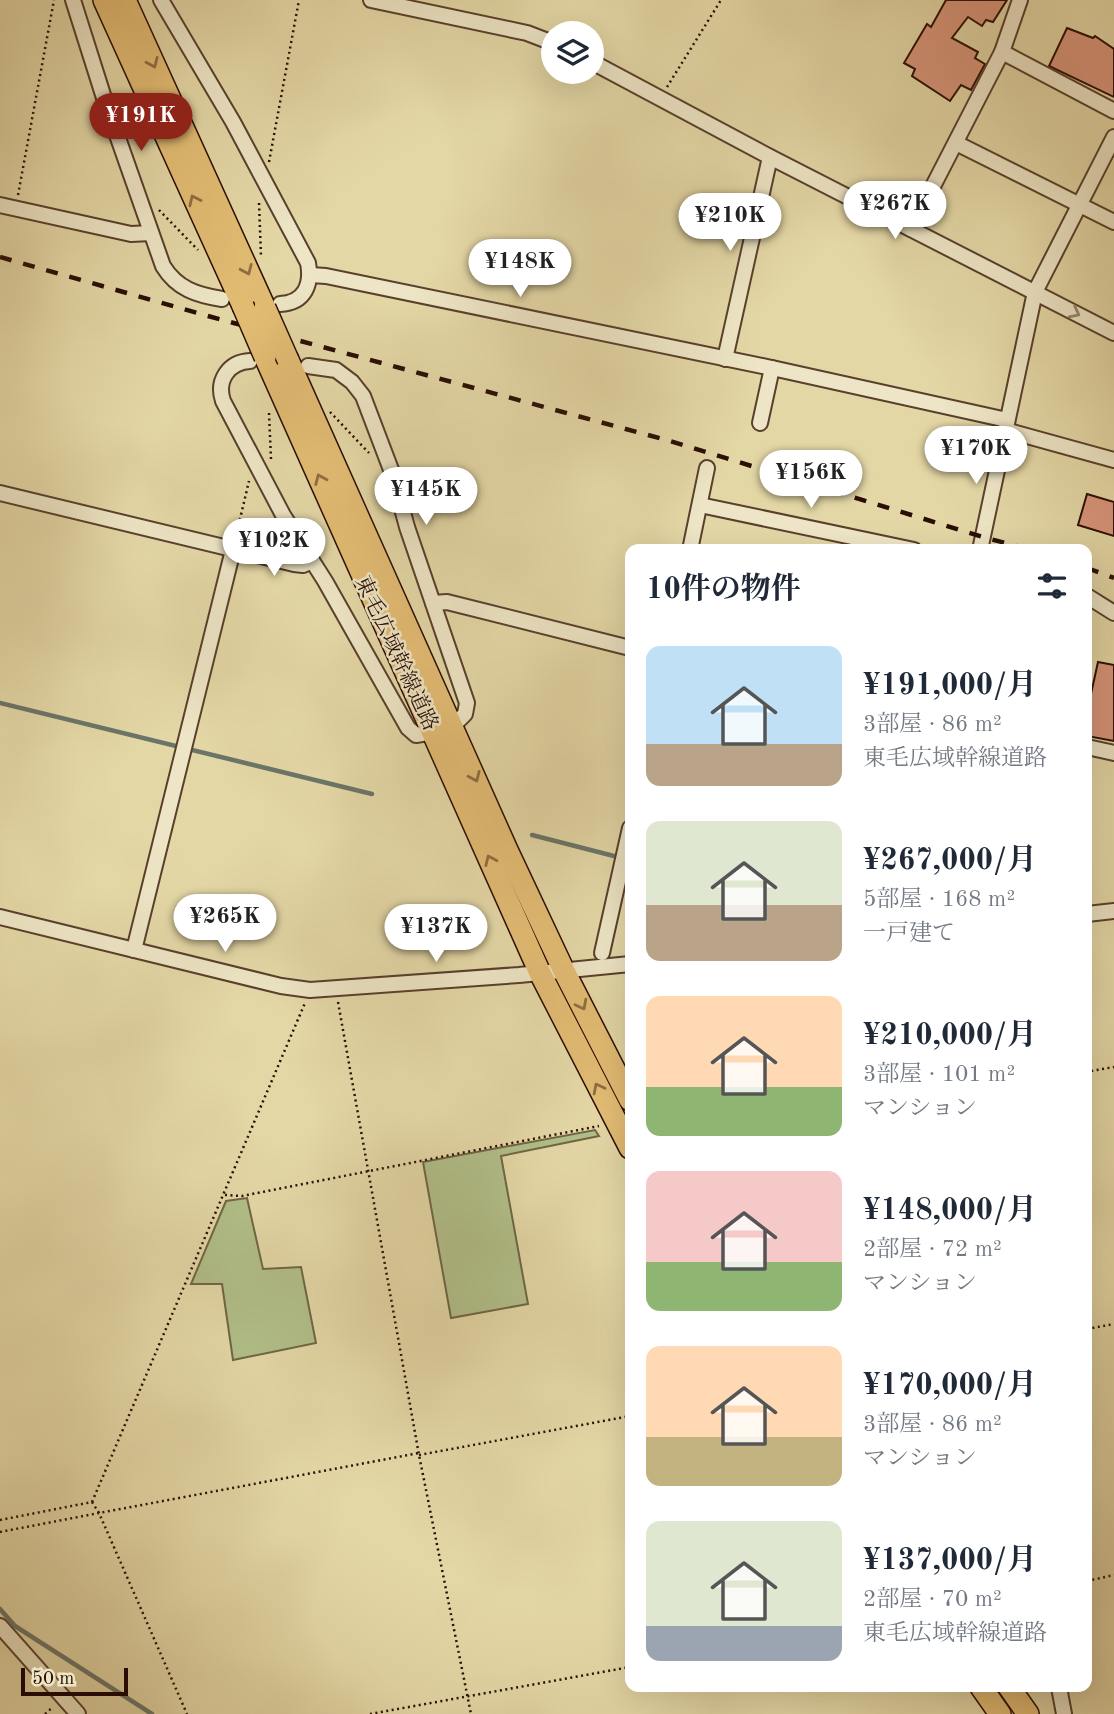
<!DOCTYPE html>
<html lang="ja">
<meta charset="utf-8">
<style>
:root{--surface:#fff;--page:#f6f6f7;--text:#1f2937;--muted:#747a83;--accent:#8f2418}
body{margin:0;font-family:"Old Standard TT","Noto Serif JP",serif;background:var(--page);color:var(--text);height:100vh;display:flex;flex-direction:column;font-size:26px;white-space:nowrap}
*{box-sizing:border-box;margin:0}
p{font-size:23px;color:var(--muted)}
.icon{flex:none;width:38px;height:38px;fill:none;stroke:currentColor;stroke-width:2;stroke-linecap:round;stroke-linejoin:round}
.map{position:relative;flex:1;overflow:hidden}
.sheet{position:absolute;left:625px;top:544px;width:467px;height:1148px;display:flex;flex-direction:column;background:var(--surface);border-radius:14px;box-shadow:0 7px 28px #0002}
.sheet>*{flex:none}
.buttons{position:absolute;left:541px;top:21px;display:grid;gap:14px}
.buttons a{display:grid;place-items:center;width:63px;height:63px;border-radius:50%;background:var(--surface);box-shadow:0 7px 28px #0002;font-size:35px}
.scale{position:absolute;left:21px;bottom:18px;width:107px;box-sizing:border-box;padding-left:7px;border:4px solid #2a0e04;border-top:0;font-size:19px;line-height:24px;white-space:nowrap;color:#2a0e04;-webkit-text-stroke:5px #ede5c5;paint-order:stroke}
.price{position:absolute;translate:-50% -60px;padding:0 16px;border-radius:24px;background:#fff;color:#222;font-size:23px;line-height:46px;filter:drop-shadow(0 2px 4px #0008)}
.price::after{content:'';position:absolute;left:50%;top:42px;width:21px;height:16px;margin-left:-10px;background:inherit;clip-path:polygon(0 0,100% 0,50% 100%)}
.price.current{background:var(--accent);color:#fff}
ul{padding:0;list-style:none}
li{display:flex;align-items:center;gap:21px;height:175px;padding:0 21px}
li span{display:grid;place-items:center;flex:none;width:196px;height:140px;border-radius:14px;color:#555}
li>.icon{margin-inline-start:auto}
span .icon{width:84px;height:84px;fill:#fffc;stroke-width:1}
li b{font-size:30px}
h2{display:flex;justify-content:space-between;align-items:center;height:84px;padding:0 21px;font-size:30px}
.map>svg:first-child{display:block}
.green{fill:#b1bf89;stroke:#6e6646;stroke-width:2}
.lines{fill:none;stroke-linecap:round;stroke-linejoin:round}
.stream{stroke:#6a7568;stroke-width:4.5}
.building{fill:#d8957a;stroke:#2a0e04;stroke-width:2}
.minor-casing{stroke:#58402c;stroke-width:18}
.highway-casing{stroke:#2a0e04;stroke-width:24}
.path{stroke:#2a0e04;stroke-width:2.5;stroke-dasharray:2 3.5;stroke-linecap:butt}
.minor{stroke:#ede5c5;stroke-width:14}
.highway{stroke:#e2bc73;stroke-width:21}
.rail{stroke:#2a0e04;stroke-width:4.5;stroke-dasharray:12 12;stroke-linecap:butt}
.highway-bridge-casing{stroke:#2a0e04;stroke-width:24;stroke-linecap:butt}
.highway-bridge{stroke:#e2bc73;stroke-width:21}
.oneway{stroke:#8f6e41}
.oneway2{stroke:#95846e}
.labels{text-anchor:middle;stroke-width:5;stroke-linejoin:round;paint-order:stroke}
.street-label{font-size:21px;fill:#2a0e04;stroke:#ede5c5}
</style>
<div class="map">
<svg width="1114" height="1714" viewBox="0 0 1114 1714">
<rect width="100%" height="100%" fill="#e4d7a6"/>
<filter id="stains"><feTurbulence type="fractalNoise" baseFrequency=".00286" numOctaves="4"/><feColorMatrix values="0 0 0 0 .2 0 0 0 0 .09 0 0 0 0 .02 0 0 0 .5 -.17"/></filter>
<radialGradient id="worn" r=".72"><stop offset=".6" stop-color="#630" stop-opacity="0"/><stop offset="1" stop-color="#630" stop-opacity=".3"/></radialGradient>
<g class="green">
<path d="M595,1130l4,6 -98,20 27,148 -77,14 -28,-156z"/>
<path d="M247,1198l16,71 38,-2 15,76 -83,17 -11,-76h-31l35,-83z"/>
</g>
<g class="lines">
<g class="stream">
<path d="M0,703l372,91"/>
<path d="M532,835l82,21"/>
<path d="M0,1609l15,17 137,88"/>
</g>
</g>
<g class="building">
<path d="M946,0h61l-14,22 -7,-2 -4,6 -14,-9 -16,21 26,14 -3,6 10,6 -14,26 -10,-5 -11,16 -38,-25 3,-7 -11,-6 23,-39 4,3z"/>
<path d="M1067,28l26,10 2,-2 19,13v48l-65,-31z"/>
<path d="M1087,494l27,8v34l-36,-11z"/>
<path d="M1098,662l16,3v76l-27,-5v-24z"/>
</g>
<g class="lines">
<defs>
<g id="minor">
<path d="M73,0l31,98 59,168c14,23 34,29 59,33"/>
<path d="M161,0l72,122 75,141c4,21 -3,40 -28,41"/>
<path d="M371,0l156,33 26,10"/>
<path d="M1002,52l112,59"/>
<path d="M592,62l178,95 344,176"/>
<path d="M956,143l158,79"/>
<path d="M0,205l131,29 20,-1"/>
<path d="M911,229l91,-177 18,-52"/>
<path d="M310,275l16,1 446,92 235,52"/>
<path d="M725,359l45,-202"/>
<path d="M250,361c-21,1 -34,19 -27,40l60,114 42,66 83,147 8,7 18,-3"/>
<path d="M308,366l28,4 16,12 11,14 30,79 14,52 60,176 -2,11 -12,12"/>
<path d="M760,423l12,-55"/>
<path d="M1005,430l109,30"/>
<path d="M0,493l294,71 9,1 9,-4"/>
<path d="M700,505l214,45"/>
<path d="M690,550l17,-82"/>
<path d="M980,550l55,-258 79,-155"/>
<path d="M1087,596l27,17"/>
<path d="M433,603l14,-1 183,46"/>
<path d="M1087,747l27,6"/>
<path d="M1087,914l27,-3"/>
<path d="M0,917l281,69 29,4 209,-15 111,-11"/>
<path d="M134,950l99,-400"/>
<path d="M602,953l28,-125"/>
<path d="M0,1626l78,88"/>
<path d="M1059,1687l5,27"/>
</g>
<g id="highway">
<path d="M104,0l139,306"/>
<path d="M125,0l140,308"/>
<path d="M265,357l275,616 90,175"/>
<path d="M288,360l219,490 57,121 66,129"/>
<path d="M981,1687l19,27"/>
<path d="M1009,1687l19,27"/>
</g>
</defs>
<use href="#minor" class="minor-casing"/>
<use href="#highway" class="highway-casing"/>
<g class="path">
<path d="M667,87l54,-87"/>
<path d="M269,162l30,-162"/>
<path d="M18,195l36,-195"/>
<path d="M259,203l2,53"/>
<path d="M159,210l39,40"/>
<path d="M330,412l39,41"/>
<path d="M269,413l2,46"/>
<path d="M236,536l13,-55"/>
<path d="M338,1002l81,453 52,259"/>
<path d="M1087,1044l4,27 23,-4"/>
<path d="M225,1195l17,1 357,-70"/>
<path d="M1087,1329l27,-5"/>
<path d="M419,1455l211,-39"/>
<path d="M92,1502l213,-499"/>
<path d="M92,1502l7,11 320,-60"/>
<path d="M0,1520l92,-18"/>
<path d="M0,1532l99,-19 88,201"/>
<path d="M1087,1581l27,-6"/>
<path d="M45,1714l8,-7"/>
<path d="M370,1714l260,-47"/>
</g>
<use href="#minor" class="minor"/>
<use href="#highway" class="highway"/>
<g class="rail">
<path d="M0,257l208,59 462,125 313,96 48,13"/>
<path d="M1087,568l27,10"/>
</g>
<defs>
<g id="highway-bridge">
<path d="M243,306l22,51"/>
<path d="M265,308l23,52"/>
</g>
</defs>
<use href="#highway-bridge" class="highway-bridge-casing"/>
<use href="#highway-bridge" class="highway-bridge"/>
</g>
<defs><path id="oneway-chevron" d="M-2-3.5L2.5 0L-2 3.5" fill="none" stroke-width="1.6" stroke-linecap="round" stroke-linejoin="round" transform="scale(1.75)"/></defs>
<g class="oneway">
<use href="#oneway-chevron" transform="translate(153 63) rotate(66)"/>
<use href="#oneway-chevron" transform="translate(194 200) rotate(-115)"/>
<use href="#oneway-chevron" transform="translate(247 270) rotate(66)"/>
<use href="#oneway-chevron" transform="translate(320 479) rotate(-113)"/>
<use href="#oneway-chevron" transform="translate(475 777) rotate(66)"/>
<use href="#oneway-chevron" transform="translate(490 860) rotate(-114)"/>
<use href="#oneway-chevron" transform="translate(582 1005) rotate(63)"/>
<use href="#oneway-chevron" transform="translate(598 1088) rotate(-117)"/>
</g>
<use class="oneway2" href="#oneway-chevron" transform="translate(1075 313) rotate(27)"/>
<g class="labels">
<g class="street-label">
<text transform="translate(397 653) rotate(65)" y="7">東毛広域幹線道路</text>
</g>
</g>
<rect width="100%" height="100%" filter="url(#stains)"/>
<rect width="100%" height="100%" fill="url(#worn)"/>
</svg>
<div class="buttons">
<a><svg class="icon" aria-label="layers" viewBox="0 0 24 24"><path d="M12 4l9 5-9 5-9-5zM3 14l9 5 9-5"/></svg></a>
</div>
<div class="scale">50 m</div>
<b class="price current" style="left:141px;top:153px">¥191K</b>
<b class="price" style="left:895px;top:241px">¥267K</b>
<b class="price" style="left:730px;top:253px">¥210K</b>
<b class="price" style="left:520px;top:299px">¥148K</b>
<b class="price" style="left:976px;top:486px">¥170K</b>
<b class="price" style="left:811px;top:510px">¥156K</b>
<b class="price" style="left:426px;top:527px">¥145K</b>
<b class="price" style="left:274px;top:578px">¥102K</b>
<b class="price" style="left:225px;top:954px">¥265K</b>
<b class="price" style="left:436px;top:964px">¥137K</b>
<section class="sheet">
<h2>10件の物件<svg class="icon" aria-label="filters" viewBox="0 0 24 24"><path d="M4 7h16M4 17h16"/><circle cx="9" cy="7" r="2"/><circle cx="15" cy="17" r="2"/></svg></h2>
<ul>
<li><span style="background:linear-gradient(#bfe0f5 70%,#b9a48a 0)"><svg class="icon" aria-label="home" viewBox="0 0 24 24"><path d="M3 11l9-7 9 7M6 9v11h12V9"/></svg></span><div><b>¥191,000/月</b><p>3部屋 · 86 m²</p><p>東毛広域幹線道路</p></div></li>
<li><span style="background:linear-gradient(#dfe7d0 60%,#b9a48a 0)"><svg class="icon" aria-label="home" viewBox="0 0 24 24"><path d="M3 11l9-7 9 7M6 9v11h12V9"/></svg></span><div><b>¥267,000/月</b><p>5部屋 · 168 m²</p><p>一戸建て</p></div></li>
<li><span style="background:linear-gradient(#ffd9b3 65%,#8fb573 0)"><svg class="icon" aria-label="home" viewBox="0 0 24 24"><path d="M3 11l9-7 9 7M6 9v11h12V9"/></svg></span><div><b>¥210,000/月</b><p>3部屋 · 101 m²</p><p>マンション</p></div></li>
<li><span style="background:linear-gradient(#f6c9c9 65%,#8fb573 0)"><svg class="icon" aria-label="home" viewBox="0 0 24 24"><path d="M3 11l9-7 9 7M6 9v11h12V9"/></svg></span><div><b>¥148,000/月</b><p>2部屋 · 72 m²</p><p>マンション</p></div></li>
<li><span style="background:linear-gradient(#ffd9b3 65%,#c2b280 0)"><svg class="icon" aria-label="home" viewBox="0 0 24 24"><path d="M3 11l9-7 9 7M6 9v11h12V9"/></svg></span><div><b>¥170,000/月</b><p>3部屋 · 86 m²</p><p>マンション</p></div></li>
<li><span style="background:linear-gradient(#dfe7d0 75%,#9aa5b1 0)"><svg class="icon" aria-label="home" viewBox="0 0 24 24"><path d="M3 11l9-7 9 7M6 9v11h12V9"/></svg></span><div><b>¥137,000/月</b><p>2部屋 · 70 m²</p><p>東毛広域幹線道路</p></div></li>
</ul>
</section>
</div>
